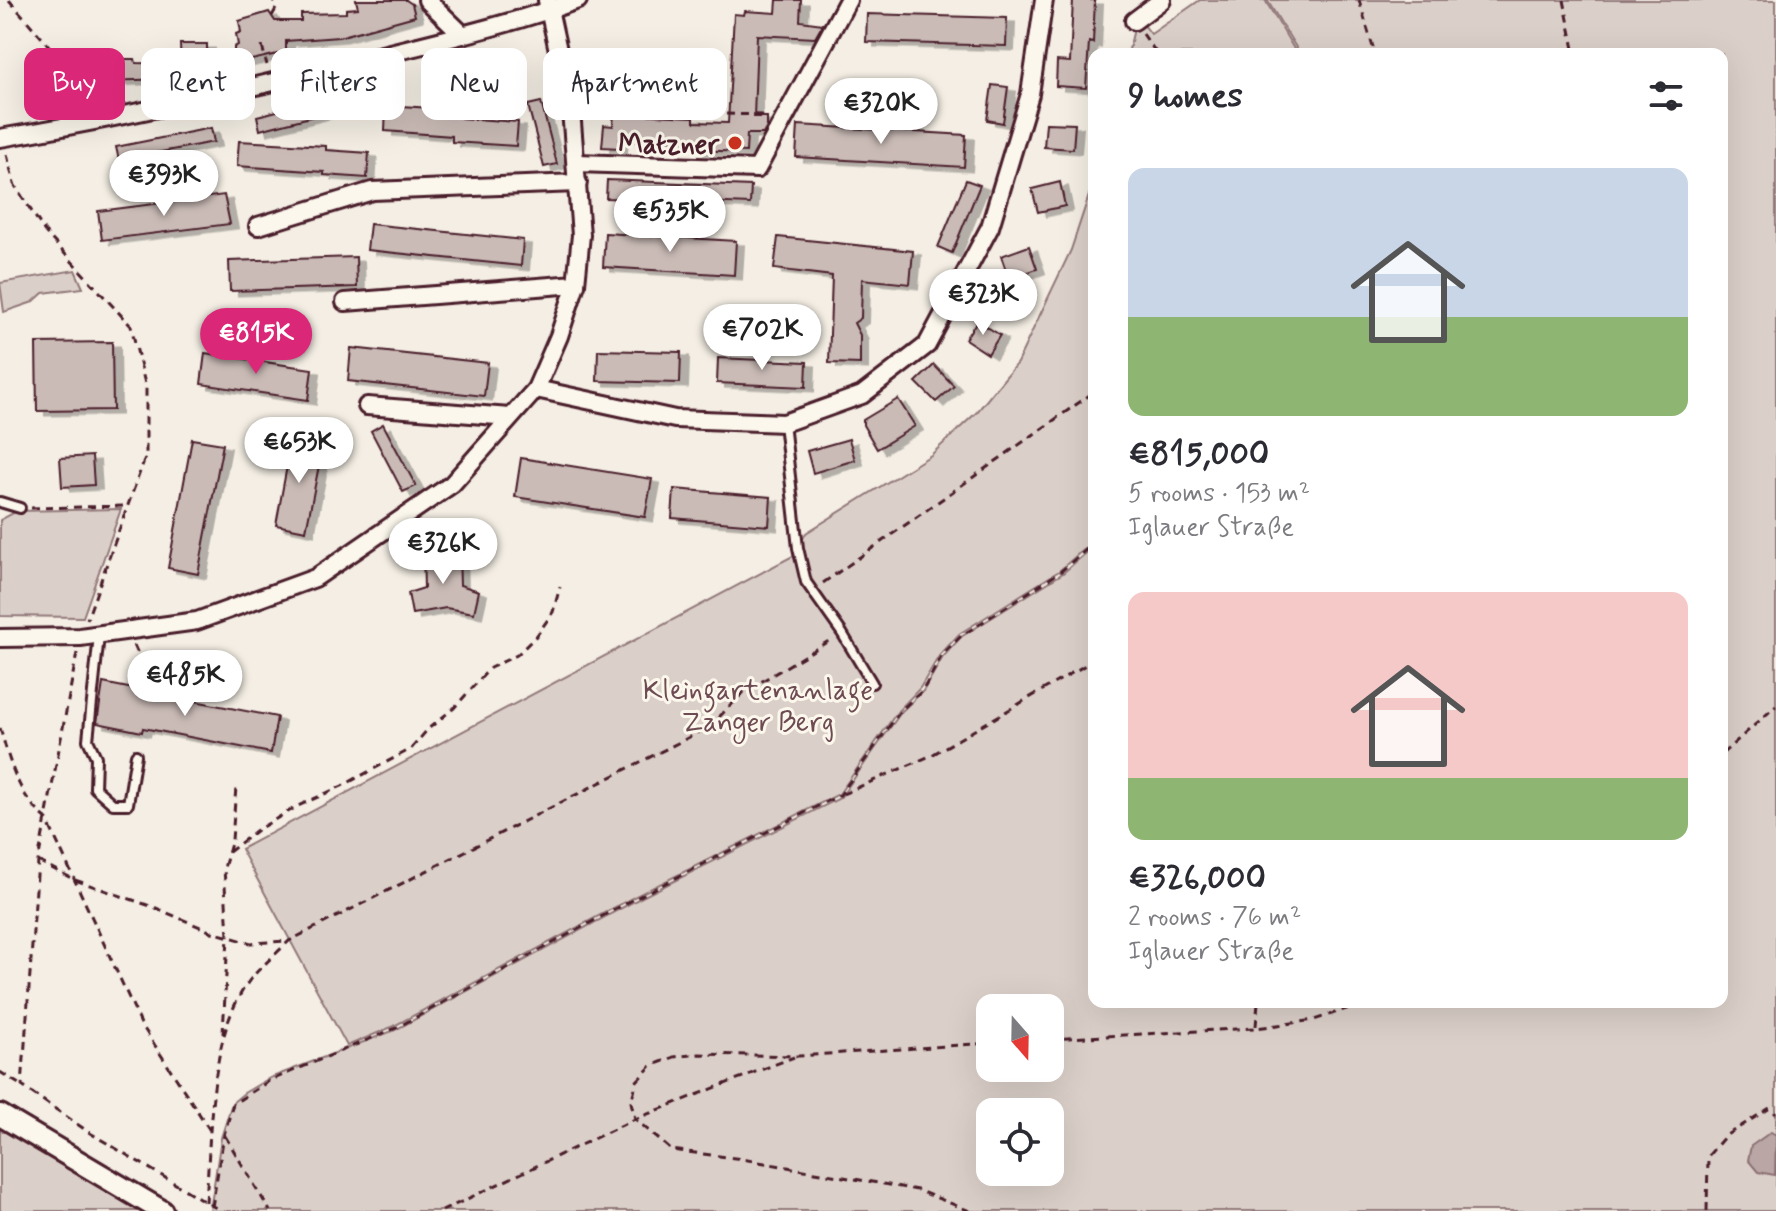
<!DOCTYPE html>
<meta charset="utf-8">
<style>
:root{--surface:#fff;--page:#f2f2f3;--text:#2b2b33;--muted:#7c7c81;--accent:#db2777}
body{margin:0;font-family:Mynerve,sans-serif;background:var(--page);color:var(--text);height:100vh;display:flex;flex-direction:column;font-size:30px;white-space:nowrap}
*{box-sizing:border-box;margin:0}
p{font-size:26px;color:var(--muted)}
.icon{flex:none;width:44px;height:44px;fill:none;stroke:currentColor;stroke-width:2;stroke-linecap:round;stroke-linejoin:round}
.map{position:relative;flex:1;overflow:hidden}
.drawer{position:absolute;left:1088px;top:48px;width:640px;height:960px;display:flex;flex-direction:column;background:var(--surface);border-radius:16px;box-shadow:0 8px 32px #0002}
.drawer>*{flex:none}
.top-card{position:absolute;left:24px;top:48px;width:760px;height:72px;display:flex;gap:16px}
.needle{width:52px;rotate:160deg}
.fabs{position:absolute;left:976px;top:994px;display:grid;gap:16px}
.fabs a{display:grid;place-items:center;width:88px;height:88px;border-radius:16px;background:var(--surface);box-shadow:0 8px 32px #0002;font-size:40px}
.price{position:absolute;translate:-50% -68px;padding:0 18px;border-radius:28px;background:#fff;color:#222;font-size:26px;line-height:52px;filter:drop-shadow(0 2px 4px #0008)}
.price::after{content:'';position:absolute;left:50%;top:48px;width:24px;height:18px;margin-left:-12px;background:inherit;clip-path:polygon(0 0,100% 0,50% 100%)}
.price.current{background:var(--accent);color:#fff}
ul{padding:0;list-style:none}
li{display:grid;align-content:center;gap:16px;height:424px;padding:0 40px}
li span{display:grid;place-items:center;height:248px;border-radius:16px;color:#555}
li>.icon{margin-inline-start:auto}
span .icon{width:144px;height:144px;fill:#fffc;stroke-width:1}
li b{font-size:34px}
h2{display:flex;justify-content:space-between;align-items:center;height:96px;padding:0 40px;font-size:34px}
.chip{padding:0 28px;border-radius:16px;background:var(--surface);box-shadow:0 8px 32px #0002;font-size:28px;line-height:72px}
.chip.current{background:var(--accent);color:#fff}
.map>svg:first-child{display:block}
.green{fill:#dbd0c9;stroke:#92787a;stroke-width:2;fill-rule:evenodd}
.water{fill:#baa7a5;stroke:#8d7174;stroke-width:2}
.building{fill:#cabbb6;stroke:#4a1f2b;stroke-width:2;filter:url(#shadow)}
.lines{fill:none;stroke-linecap:round;stroke-linejoin:round}
.service-casing{stroke:#4a1f2b;stroke-width:14}
.minor-casing{stroke:#4a1f2b;stroke-width:22}
.tertiary-casing{stroke:#4a1f2b;stroke-width:26}
.path{stroke:#4a1f2b;stroke-width:3;stroke-dasharray:8 6;stroke-linecap:butt}
.service{stroke:#fbf7ec;stroke-width:8}
.minor{stroke:#fbf7ec;stroke-width:16}
.tertiary{stroke:#fbf7ec;stroke-width:20}
.poi-dot{fill:#c8321e;stroke:#fbf7ec;stroke-width:3}
.labels{text-anchor:middle;stroke-width:6;stroke-linejoin:round;paint-order:stroke}
.poi-label{font-size:28px;font-weight:bold;fill:#4a1f2b;stroke:#fbf7ec;text-anchor:end}
.park-label{font-size:28px;fill:#6e4b52;stroke:#fbf7ec}
</style>
<div class="map">
<svg width="1776" height="1211" viewBox="0 0 1776 1211">
<defs>
<filter id="shadow"><feDropShadow dx="8" dy="4.5" stdDeviation="0" flood-color="#0004"/></filter>
</defs>
<rect width="100%" height="100%" fill="#f4eee4"/>
<filter id="ink" filterUnits="userSpaceOnUse"><feTurbulence type="fractalNoise" baseFrequency=".0125" numOctaves="2"/><feDisplacementMap in="SourceGraphic" scale="16" xChannelSelector="R" yChannelSelector="G"/><feConvolveMatrix kernelMatrix="1 2 1 2 8 2 1 2 1" color-interpolation-filters="sRGB"/></filter>
<g filter="url(#ink)">
<g class="green">
<path d="M1200,0h65l32,54h-169l9,-38 14,18z"/>
<path d="M1267,0h509v1211h-1566l11,-73 11,-35 12,-10 26,-15 125,-48 247,-133 198,-99 62,-87 21,-20 20,-34 18,-20 102,-64 31,-27v456h628v-948h-422zM990,1008h60v60h-60zM990,1112h60v60h-60z"/>
<path d="M1094,180v360l-35,31 -100,63 -20,22 -19,32 -22,23 -59,83 -207,104 -238,128 -47,20 -106,-197 552,-293 13,-23 125,-78 46,-43 40,-49 54,-113z"/>
<path d="M75,270l8,18 -40,5 -10,9 -29,10 -4,-29z"/>
<path d="M121,509l-38,108 -83,-1v-96l17,-9z"/>
<path d="M0,1126l140,85h-140z"/>
</g>
<path class="water" d="M1771,1132l5,3 -1,40 -17,-3 -10,-12 3,-14z"/>
<g class="building">
<path d="M356,0h50l6,4 3,12 -76,21 -53,4v11l-60,14v3l-45,-1 -1,-24h27v10h27v-7l4,-2 -2,-11 5,-2 -2,-11 30,-9 6,9h26v-7l45,-1v-4l12,-1z"/>
<path d="M777,0h24l-1,21 23,3 -8,14 -58,-3 -3,82h13v10l-4,7h-16l-1,18 -53,-2v-10l-35,-2 -38,-1 -1,11 -17,-1 2,-22 9,1 1,-13 80,4v5l34,1 6,-109 10,1 1,-4 31,2z"/>
<path d="M1073,0h22l-2,43 -4,-1 -3,46 -30,-2 1,-25 13,1z"/>
<path d="M867,14l140,4 -1,28 -140,-4z"/>
<path d="M99,59h36l1,4 38,1 -1,15 -74,2z"/>
<path d="M992,85l16,2 -5,36 -16,-3z"/>
<path d="M361,90l3,13 -104,27 -3,-14z"/>
<path d="M541,102l16,62 -13,3 -16,-62z"/>
<path d="M386,105l75,5v8l57,4 -2,24 -64,-4v-6l-67,-5z"/>
<path d="M1046,123l29,1 -2,25 -29,-2z"/>
<path d="M798,125l168,10 -2,32 -168,-10z"/>
<path d="M211,128l3,14 -95,18 -3,-13z"/>
<path d="M239,141l87,5v4l43,3 -2,25 -43,-3v-3l-87,-6z"/>
<path d="M607,180l144,6 -1,18 -144,-6z"/>
<path d="M966,180l14,5 -28,68 -14,-6z"/>
<path d="M1060,182l5,24 -27,6 -6,-23z"/>
<path d="M224,195l6,29 -128,16 -4,-29z"/>
<path d="M370,224l153,16 -2,26 -154,-16z"/>
<path d="M605,233l131,8 -2,34 -131,-8z"/>
<path d="M778,237l135,14 -3,33 -48,-5 -1,39 -7,5 6,12v29l-31,-1 3,-87 -58,-7z"/>
<path d="M1029,246l8,23 -28,10 -8,-23z"/>
<path d="M356,257l1,30 -127,4 -1,-30z"/>
<path d="M977,321l23,14 -12,19 -23,-15z"/>
<path d="M112,342l1,68 -76,1 -1,-68z"/>
<path d="M351,348l137,15 -4,33 -136,-15z"/>
<path d="M598,350l83,2 -1,31 -83,-2z"/>
<path d="M205,353l107,16 -4,31 -107,-16z"/>
<path d="M718,358l89,4 -1,25 -89,-4z"/>
<path d="M934,365l20,21 -18,16 -20,-20z"/>
<path d="M898,399l17,27 -38,23 -14,-24v-5z"/>
<path d="M383,424l33,62 -13,6 -32,-61z"/>
<path d="M192,439l31,5 -25,130 -30,-6z"/>
<path d="M292,439l31,6 -17,86 -30,-6z"/>
<path d="M849,439l6,21 -42,13 -6,-22z"/>
<path d="M92,456l2,29 -32,2 -2,-29z"/>
<path d="M521,458l131,21 -7,38 -130,-20z"/>
<path d="M674,489l97,8 -2,29 -97,-8z"/>
<path d="M423,551l36,1 1,33 19,6 -5,22 -28,-5 -34,6 -4,-21 16,-5z"/>
<path d="M103,683l174,34 -6,36 -128,-25 -1,4 -45,-9z"/>
</g>
<g class="lines">
<defs>
<g id="service">
<path d="M784,423l14,125 8,34 36,51 30,50"/>
<path d="M0,502l20,6"/>
<path d="M99,635l-11,105 8,17 -1,31 18,16h15l8,-49"/>
</g>
<g id="minor">
<path d="M427,0l36,35"/>
<path d="M1134,21l28,-21"/>
<path d="M0,138c126,-21 250,-49 374,-81 68,-17 138,-33 204,-57"/>
<path d="M577,163l180,6 91,-169"/>
<path d="M258,226l114,-35 206,-8"/>
<path d="M345,302l231,-18"/>
<path d="M536,389l139,30 109,4 78,-28 65,-50 63,-118 40,-133 14,-94"/>
<path d="M367,406l143,11"/>
<path d="M0,638l80,-1 117,-16 118,-43 137,-94 84,-95 23,-53 17,-52 5,-49 -10,-125 -24,-110"/>
</g>
<path id="tertiary" d="M0,1115l162,96"/>
</defs>
<use href="#service" class="service-casing"/>
<use href="#minor" class="minor-casing"/>
<use href="#tertiary" class="tertiary-casing"/>
<g class="path">
<path d="M9,0l40,46 24,64"/>
<path d="M1359,0l16,54"/>
<path d="M1564,0l11,54"/>
<path d="M272,16l4,-7 -3,-9"/>
<path d="M1143,34l14,20"/>
<path d="M262,46l5,19"/>
<path d="M586,111l180,4"/>
<path d="M7,154l7,30 31,48 86,94 15,62v67l-59,164"/>
<path d="M31,508l97,-2"/>
<path d="M823,583l271,-191"/>
<path d="M134,645l20,44"/>
<path d="M77,653l-39,208 -16,225 68,47 131,78"/>
<path d="M0,728c9,31 18,69 46,90l95,206 70,108"/>
<path d="M1722,754l54,-48"/>
<path d="M843,794l87,-38 164,-96"/>
<path d="M229,852l28,-22 41,-24 44,-20 69,-37 17,-20 26,-21 36,-40 27,-13 20,-20 16,-23 7,-25"/>
<path d="M38,861l37,19 81,28 56,24 39,11 38,-2"/>
<path d="M1256,1026l2,-24"/>
<path d="M223,1034l5,-98 -4,-68 8,-28 4,-53"/>
<path d="M1050,1039l206,-11 58,-8 53,-18"/>
<path d="M0,1072l22,14"/>
<path d="M225,1136l45,75"/>
<path d="M206,1202c5,-67 2,-173 47,-226 11,-12 24,-23 36,-35l420,-214 35,-35 88,-53"/>
<path d="M212,1207l12,-72 9,-31 36,-23 127,-53 238,-129 206,-104 61,-85 22,-20 19,-35 19,-19 99,-64 34,-29"/>
<path d="M442,1211l193,-92 159,-62"/>
<path d="M970,1211l-53,-21 -175,-31 -71,-9 -36,-31 -4,-17 6,-21 14,-15 23,-9 25,-3 100,2 191,-13"/>
<path d="M1707,1211l1,-55 17,-20 45,-28 6,6"/>
</g>
<use href="#service" class="service"/>
<use href="#minor" class="minor"/>
<use href="#tertiary" class="tertiary"/>
</g>
</g>
<circle class="poi-dot" cx="735" cy="143" r="8"/>
<g class="labels">
<g class="poi-label">
<text x="719" y="153">Matzner</text>
</g>
<g class="park-label">
<text x="758" y="699">Kleingartenanlage<tspan x="758" dy="32">Zanger Berg</tspan></text>
</g>
</g>
</svg>
<div class="fabs">
<a><svg class="needle" viewBox="-14 -14 28 28"><path d="M0-13l5 13h-10z" fill="#e53935"/><path d="M0 13l5-13h-10z" fill="#7c7c81"/></svg></a>
<a><svg class="icon" aria-label="locate" viewBox="0 0 24 24"><circle cx="12" cy="12" r="6"/><path d="M12 2v4M12 18v4M2 12h4M18 12h4"/></svg></a>
</div>
<b class="price" style="left:881px;top:146px">€320K</b>
<b class="price" style="left:164px;top:218px">€393K</b>
<b class="price" style="left:670px;top:254px">€535K</b>
<b class="price" style="left:983px;top:337px">€323K</b>
<b class="price" style="left:762px;top:372px">€702K</b>
<b class="price current" style="left:256px;top:376px">€815K</b>
<b class="price" style="left:299px;top:485px">€653K</b>
<b class="price" style="left:443px;top:586px">€326K</b>
<b class="price" style="left:185px;top:718px">€485K</b>
<div class="top-card">
<a class="chip current">Buy</a>
<a class="chip">Rent</a>
<a class="chip">Filters</a>
<a class="chip">New</a>
<a class="chip">Apartment</a>
</div>
<section class="drawer">
<h2>9 homes<svg class="icon" aria-label="filters" viewBox="0 0 24 24"><path d="M4 7h16M4 17h16"/><circle cx="9" cy="7" r="2"/><circle cx="15" cy="17" r="2"/></svg></h2>
<ul>
<li><span style="background:linear-gradient(#c9d6e8 60%,#8fb573 0)"><svg class="icon" aria-label="home" viewBox="0 0 24 24"><path d="M3 11l9-7 9 7M6 9v11h12V9"/></svg></span><div><b>€815,000</b><p>5 rooms · 153 m²</p><p>Iglauer Straße</p></div></li>
<li><span style="background:linear-gradient(#f6c9c9 75%,#8fb573 0)"><svg class="icon" aria-label="home" viewBox="0 0 24 24"><path d="M3 11l9-7 9 7M6 9v11h12V9"/></svg></span><div><b>€326,000</b><p>2 rooms · 76 m²</p><p>Iglauer Straße</p></div></li>
</ul>
</section>
</div>
